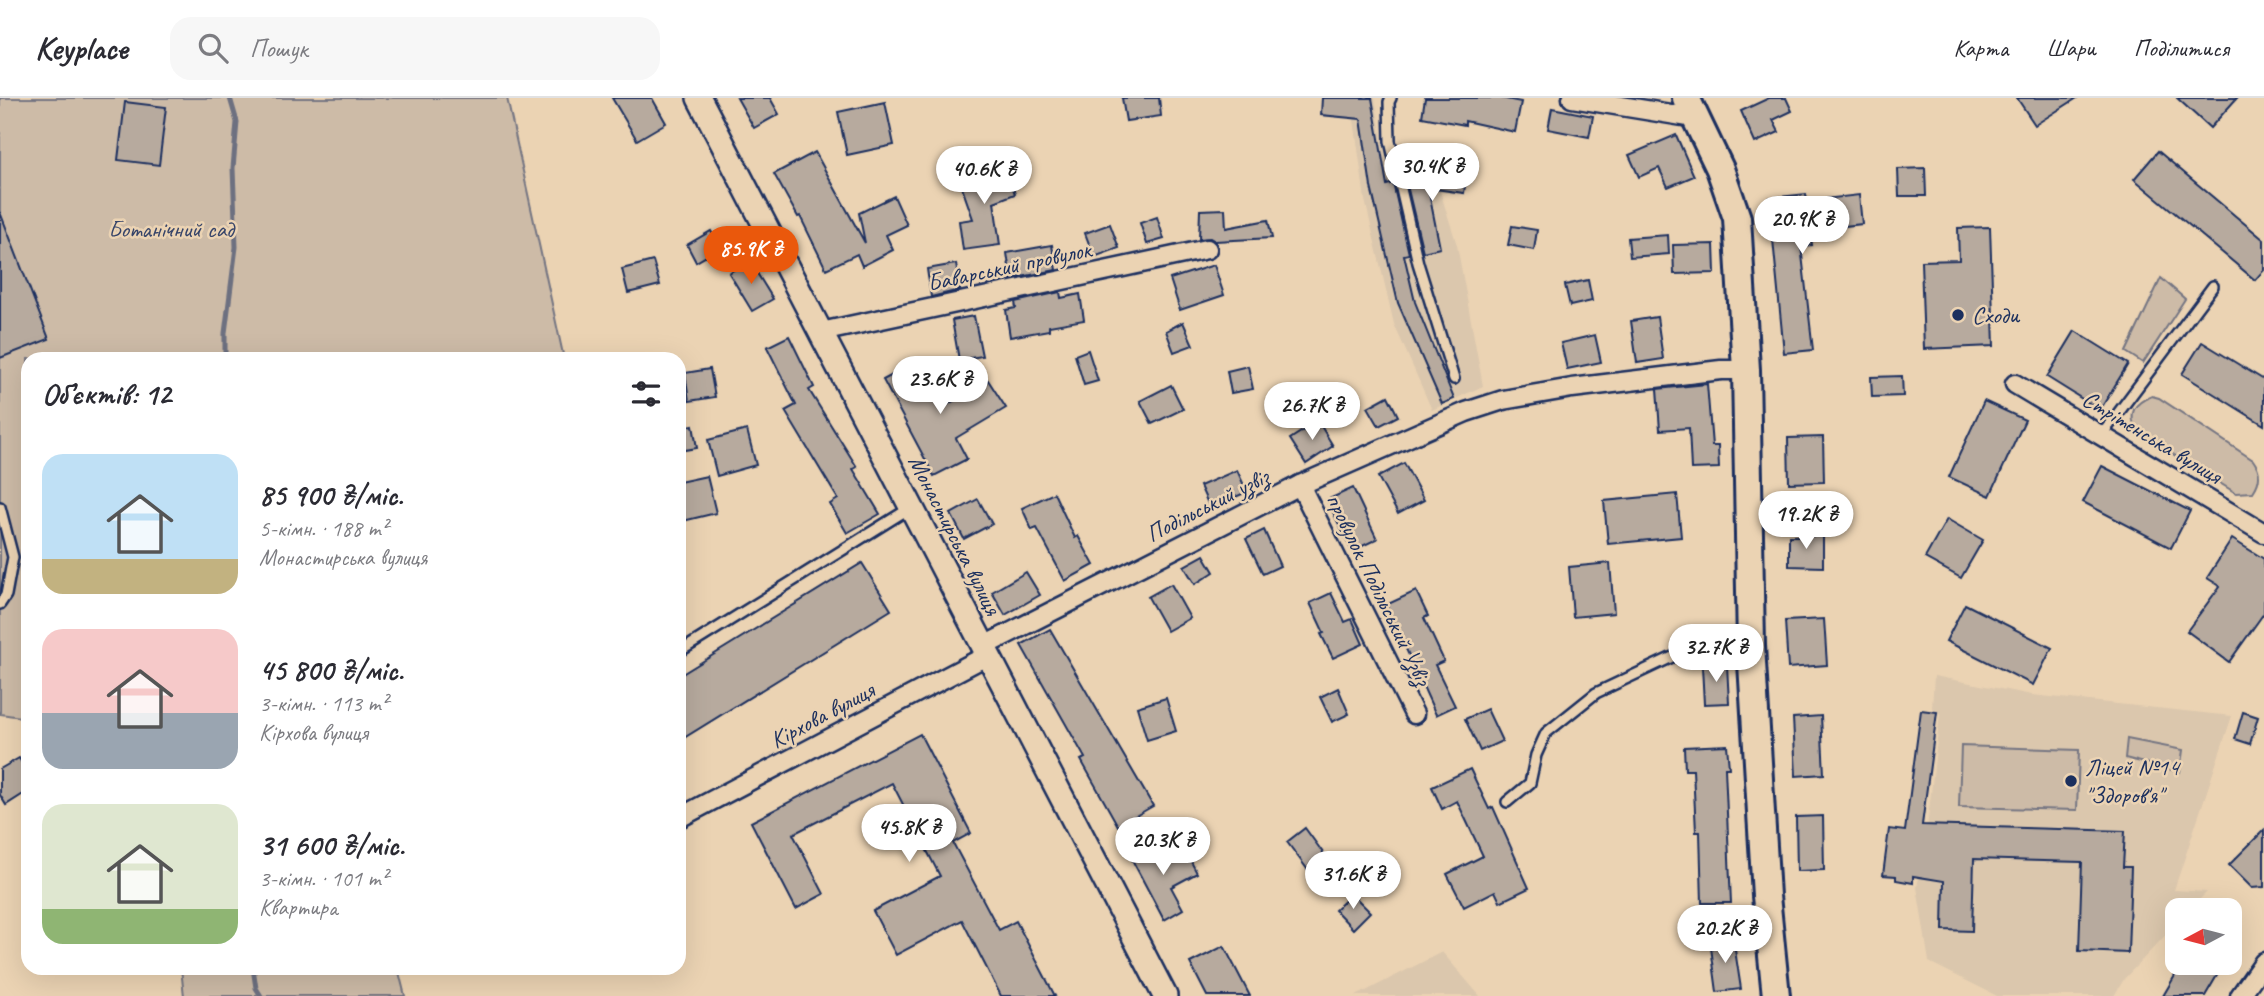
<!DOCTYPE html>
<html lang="uk">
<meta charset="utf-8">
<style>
:root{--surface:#fff;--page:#f7f7f7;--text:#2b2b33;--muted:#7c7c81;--line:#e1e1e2;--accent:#ea580c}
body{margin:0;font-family:Caveat,sans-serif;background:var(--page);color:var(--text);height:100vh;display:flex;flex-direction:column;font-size:26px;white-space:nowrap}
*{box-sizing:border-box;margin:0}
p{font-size:23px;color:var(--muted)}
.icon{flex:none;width:38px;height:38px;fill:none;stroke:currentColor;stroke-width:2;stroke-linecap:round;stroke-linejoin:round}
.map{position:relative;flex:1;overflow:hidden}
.drawer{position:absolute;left:21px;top:254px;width:665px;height:623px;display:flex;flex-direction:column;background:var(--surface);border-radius:21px;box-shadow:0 7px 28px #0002}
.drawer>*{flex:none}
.needle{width:46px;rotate:263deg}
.controls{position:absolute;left:2165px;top:800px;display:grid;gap:14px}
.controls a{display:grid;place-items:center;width:77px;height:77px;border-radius:14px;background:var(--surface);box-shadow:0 7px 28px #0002;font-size:35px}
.price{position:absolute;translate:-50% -60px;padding:0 16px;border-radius:24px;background:#fff;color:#222;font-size:23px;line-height:46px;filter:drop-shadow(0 2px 4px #0008)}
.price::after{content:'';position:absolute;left:50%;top:42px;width:21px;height:16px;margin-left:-10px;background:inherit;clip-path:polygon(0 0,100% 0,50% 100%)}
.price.selected{background:var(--accent);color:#fff}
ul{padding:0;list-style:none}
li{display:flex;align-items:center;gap:21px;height:175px;padding:0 21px}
li span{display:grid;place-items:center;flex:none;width:196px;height:140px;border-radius:21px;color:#555}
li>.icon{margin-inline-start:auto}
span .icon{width:84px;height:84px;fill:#fffc;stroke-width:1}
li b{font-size:30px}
h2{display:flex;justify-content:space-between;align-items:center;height:84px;padding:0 21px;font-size:30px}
header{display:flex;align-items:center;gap:42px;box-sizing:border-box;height:98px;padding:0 35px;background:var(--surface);border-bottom:2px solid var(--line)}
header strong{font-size:33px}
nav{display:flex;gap:38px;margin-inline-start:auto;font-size:24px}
.search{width:490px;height:63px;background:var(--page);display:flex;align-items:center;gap:18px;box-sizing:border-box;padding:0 24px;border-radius:21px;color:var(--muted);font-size:26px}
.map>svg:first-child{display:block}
.built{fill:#dbc7ad}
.green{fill:#cdbba7;stroke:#747582;stroke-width:2}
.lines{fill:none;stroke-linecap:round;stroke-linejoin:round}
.stream{stroke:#6d7080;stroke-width:5}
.building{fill:#b7aa9e;stroke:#1b2f5e;stroke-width:2}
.service-casing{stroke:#1b2f5e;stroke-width:14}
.minor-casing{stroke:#1b2f5e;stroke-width:23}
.tertiary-casing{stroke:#1b2f5e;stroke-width:28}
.secondary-casing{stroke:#1b2f5e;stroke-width:32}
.service{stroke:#ebd3b3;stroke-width:9}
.minor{stroke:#ebd3b3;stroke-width:18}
.tertiary{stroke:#ebd3b3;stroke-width:23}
.secondary{stroke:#ebd3b3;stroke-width:26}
.poi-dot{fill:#1b2f5e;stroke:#ebd3b3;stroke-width:2.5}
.labels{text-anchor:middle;stroke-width:5;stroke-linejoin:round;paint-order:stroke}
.park-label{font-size:24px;fill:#364469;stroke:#ebd3b3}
.street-label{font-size:24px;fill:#1b2f5e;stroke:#ebd3b3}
.poi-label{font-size:24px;fill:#1b2f5e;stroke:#ebd3b3;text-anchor:start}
</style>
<header>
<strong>Keyplace</strong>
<div class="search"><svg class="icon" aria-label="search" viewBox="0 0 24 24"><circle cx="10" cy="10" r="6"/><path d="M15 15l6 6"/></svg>Пошук</div>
<nav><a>Карта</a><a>Шари</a><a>Поділитися</a></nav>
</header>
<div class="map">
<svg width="2264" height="898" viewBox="0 0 2264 898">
<rect width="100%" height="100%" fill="#ebd3b3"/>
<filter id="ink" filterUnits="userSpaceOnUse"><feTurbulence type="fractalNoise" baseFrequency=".0143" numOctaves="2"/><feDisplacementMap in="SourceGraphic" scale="14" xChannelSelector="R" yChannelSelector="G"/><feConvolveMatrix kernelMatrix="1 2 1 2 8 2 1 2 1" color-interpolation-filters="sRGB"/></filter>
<g filter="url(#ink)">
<g class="built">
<path d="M1351,0h24l13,76 44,-8 25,79 26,141 -51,24 -38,-86 -29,-124z"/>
<path d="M1934,578l98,19 200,21 -58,174 33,2 -18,18h-12v13l-53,56 -10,17h-117l-68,-34 -12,-75 8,-41 15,-132 -8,-6z"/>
<path d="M1442,854l38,44h-124z"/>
</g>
<g class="green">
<path d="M0,0h507l57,261h-536v359l-28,-4z"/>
<path d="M2161,180l24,21 -42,64 -17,-11z"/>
<path d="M2152,298l7,2 94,62c8,11 8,20 0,32l-17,1 -99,-61c-10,-19 -3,-29 15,-36z"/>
<path d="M2127,641l56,11 -3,22 -55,-14z"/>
<path d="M1961,648l118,4 -2,60 -118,-3z"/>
<path d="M181,870h217l7,28h-221z"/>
</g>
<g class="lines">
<g class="stream">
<path d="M225,261v-26l11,-86 -3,-79 4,-46 -7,-24"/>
<path d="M253,870l3,20 5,8"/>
</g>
</g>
<g class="building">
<path d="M612,0h40l14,25 -29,17z"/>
<path d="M737,0h33l9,16 -25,14z"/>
<path d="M1122,0h37l2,18 -35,5z"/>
<path d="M1322,0h50l15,87 6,-2 16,71 -5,1 11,47 39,97 -12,5 -44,-101 -27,-116 -10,-68 -40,-4z"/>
<path d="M1425,0h76l20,4 -6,30 -50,-11v4l-43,-8z"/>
<path d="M1769,0h17l6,13 -19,9 6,12 -24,11 -14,-32z"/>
<path d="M2017,0h60l-42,27z"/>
<path d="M2177,0h60l-27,30z"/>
<path d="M125,4l41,5 -7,58 -41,-5z"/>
<path d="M885,4l9,43 -47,10 -9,-43z"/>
<path d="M1552,10l41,8 -4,21 -41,-8z"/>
<path d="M1676,37l18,41 -26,11 -9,-19 -20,9 -10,-22z"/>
<path d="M2158,53l106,89v30l-9,10 -121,-101z"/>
<path d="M815,54l50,91 -6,-30 35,-17 13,29 -21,10 7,15 -31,16 -5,-12 -31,15 -26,-53 -2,1 -24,-43z"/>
<path d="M1004,65l11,31 -21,8 6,43 -37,5 -4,-29 14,-2 -14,-40z"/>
<path d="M1447,70l20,3 -3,22 -36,-5 12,60 -17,4 -17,-71 41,-8z"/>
<path d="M1925,70l1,28h-27l-1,-27z"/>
<path d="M1806,96l1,7 52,-6 3,29 -52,6 2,15 -11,1 12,104 -29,3 -15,-155z"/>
<path d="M1225,111l1,19 42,-8 4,18 -57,3 -5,-3 -11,1 1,-29z"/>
<path d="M0,114l49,127 -49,19z"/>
<path d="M1157,119l7,22 -17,5 -7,-21z"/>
<path d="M1110,126l9,24 -25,9 -9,-24z"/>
<path d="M1512,128l25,4 -3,20 -26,-5z"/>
<path d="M1990,129l4,119 -70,3 -3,-88 38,-1 -1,-32z"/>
<path d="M711,133l9,17 -24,14 -9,-17z"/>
<path d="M1668,137l1,19 -39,3 -2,-19z"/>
<path d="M1714,146l1,29 -41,1 -1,-29z"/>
<path d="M1052,147l4,25 -45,9 -4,-26z"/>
<path d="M749,162l24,39 -21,12 -23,-38z"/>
<path d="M653,163l7,24 -32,8 -6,-24z"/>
<path d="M956,166l4,26 -29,7 -4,-28z"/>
<path d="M1214,167l10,30 -44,15 -10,-31z"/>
<path d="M1588,182l4,21 -22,5 -5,-21z"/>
<path d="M1060,194l1,6 19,-4 4,26 -35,6v4l-39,7 -4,-27 10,-2 -1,-6z"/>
<path d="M974,218l8,40 -23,4 -7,-40z"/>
<path d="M1657,219l6,42 -26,4 -6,-42z"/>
<path d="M1183,224l10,23 -19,7 -8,-21z"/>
<path d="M2075,233l53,33 -28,46 -53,-33z"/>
<path d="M1595,237l6,27 -34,7 -6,-26z"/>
<path d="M789,238l25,51 -5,3 48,77 -4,2 27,45 -33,19 -17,-29 8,-5 -53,-88 11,-6 -29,-58z"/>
<path d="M2202,244l62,38v45l-82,-51z"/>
<path d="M1088,252l10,31 -14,4 -9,-30z"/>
<path d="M915,265l25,46 48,-29 18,28 -50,30 11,21 -33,17 -51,-96z"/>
<path d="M1248,268l5,23 -22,4 -4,-22z"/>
<path d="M710,271l5,28 -26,4 -4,-28z"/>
<path d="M1902,278l1,20 -31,1 -1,-20z"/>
<path d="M1707,286l5,62h6l1,22 -28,1 -2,-41 -29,2 -3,-41z"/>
<path d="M1171,287l12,24 -31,15 -12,-23z"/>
<path d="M1388,298l10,20 -19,10 -11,-19z"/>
<path d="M1984,303l41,19 -35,76 -41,-19z"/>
<path d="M1318,323l15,25 -27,18 -16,-25z"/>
<path d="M693,327l4,23 -18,3v-23z"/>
<path d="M747,332l9,35 -39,11 -9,-36z"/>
<path d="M1823,339l1,45 -35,1 -1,-45z"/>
<path d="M1404,365l20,37 -26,14 -20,-37z"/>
<path d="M2102,368l88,45 -19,37 -88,-46z"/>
<path d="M1237,372l10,22 -37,16 -10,-22z"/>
<path d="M707,378l9,37 -37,9v-40z"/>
<path d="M1353,390l24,51 -25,12 -25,-51z"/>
<path d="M1054,395l21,45 3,-2 16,29 -29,16 -28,-53 -5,2 -10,-22z"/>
<path d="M1677,396l4,43 -73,7 -4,-43z"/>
<path d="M978,401l14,25 -28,15 -13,-25z"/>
<path d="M1947,421l36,21 -22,38 -36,-20z"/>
<path d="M1264,432l16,36 -17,8 -17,-35z"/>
<path d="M1789,438h34v31l-34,-1z"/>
<path d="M2232,441l32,20v54l-35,49 -42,-31 33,-45 -13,-8z"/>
<path d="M1204,457l10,17 -19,12 -11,-18z"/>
<path d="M862,465l29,47 -212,131v-65z"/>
<path d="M1610,465l4,50 -41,4 -4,-50z"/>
<path d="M1026,474l14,23 -35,20 -13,-23z"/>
<path d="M1171,486l19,34 -23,13 -19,-34z"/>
<path d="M1416,493l12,25 -4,2 20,43 -9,4 20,41 -19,9 -50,-110z"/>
<path d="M1331,495l14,29 7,-3 11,25 -30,14 -12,-24 3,-1 -14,-30z"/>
<path d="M1965,506l87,44 -19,37 -87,-44z"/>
<path d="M1824,521l3,46 -39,3 -3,-47z"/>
<path d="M1050,531l103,177 -35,20 -37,-66 4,-2 -64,-113z"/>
<path d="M1727,567l2,38 -25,1 -2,-38z"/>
<path d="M1338,590l11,26 -17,8 -12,-25z"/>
<path d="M1166,600l10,33 -29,9 -10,-33z"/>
<path d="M1487,611l15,32 -22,10 -15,-32z"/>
<path d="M1921,612l16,2 -15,113 203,6 -2,36h8l-3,86 -49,-2 3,-89 -108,-3 -2,72 -29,-1 1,-49 -31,-5v7l-17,-3v-4l-13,-1 6,-46 16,2z"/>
<path d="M2243,614l15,5 -8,27 -15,-5z"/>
<path d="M1821,618l3,58 -28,2 -3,-58z"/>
<path d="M920,636l51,99 -18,10 46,87 17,-9 39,75h-54l-39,-76 -66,35 -23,-44 67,-35 -48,-93 -99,51 31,60 -28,15 -45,-87z"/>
<path d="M1727,647l2,23h-4l6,135h-29l-2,-71h-4l-3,-62h-8l-1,-23z"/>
<path d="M19,660l9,15v18l-22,14 -6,-10v-26z"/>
<path d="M1470,671l19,40 4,-2 36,81 -29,14 -5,-11 -31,16 -17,-33 36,-18 -26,-55 -15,8 -10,-22z"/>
<path d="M1823,718l1,54 -27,1 -1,-54z"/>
<path d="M1305,730l24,33 -18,13 -24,-32z"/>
<path d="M2264,732v57l-12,1 -23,-23z"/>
<path d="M1149,745l11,20 25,-13 12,23 -26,14 12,22 -19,11 -35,-66z"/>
<path d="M1352,796l18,18 -17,17 -18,-19z"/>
<path d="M1733,839l8,52 -24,3 -7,-52z"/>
<path d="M1224,848l26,50h-43l-17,-33z"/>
<path d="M2183,864h42l-20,34h-42z"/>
</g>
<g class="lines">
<defs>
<g id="service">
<path d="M1391,0l-2,4 1,39 28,122 36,116"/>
<path d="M2101,338l112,-150"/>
<path d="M0,409l13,50 -7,38 -6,9"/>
<path d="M679,554l231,-144"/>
<path d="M1507,704l23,-19 6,-28 10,-22 50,-40 87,-41 47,-6h20"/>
</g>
<g id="minor">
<path d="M1572,0l123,20"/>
<path d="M821,234l386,-83"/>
<path d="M2015,286l249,149"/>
<path d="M1300,387l114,229"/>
<path d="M984,548l316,-161 166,-73 37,-12 69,-12 149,-18h25"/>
<path d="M679,720l309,-163"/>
<path d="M2240,898l24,-34"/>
</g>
<path id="tertiary" d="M699,0l466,898"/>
<path id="secondary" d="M1686,0l34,71 17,49 9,152 5,276 15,250 10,100"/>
</defs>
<use href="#service" class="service-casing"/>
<use href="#minor" class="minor-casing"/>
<use href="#tertiary" class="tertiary-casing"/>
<use href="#secondary" class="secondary-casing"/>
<use href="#service" class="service"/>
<use href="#minor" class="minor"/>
<use href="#tertiary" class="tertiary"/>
<use href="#secondary" class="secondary"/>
</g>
</g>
<g class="poi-dot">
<circle cx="1958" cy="217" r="7"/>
<circle cx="2071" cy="683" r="7"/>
</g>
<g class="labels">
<g class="park-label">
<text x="171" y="139">Ботанічний сад</text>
</g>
<g class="street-label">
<text transform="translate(1009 168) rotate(-12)" y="8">Баварський провулок</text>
<text transform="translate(2152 339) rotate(31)" y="8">Стрітенська вулиця</text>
<text transform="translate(1207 407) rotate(-27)" y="8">Подільський узвіз</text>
<text transform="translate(955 437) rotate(63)" y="8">Монастирська вулиця</text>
<text transform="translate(1379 491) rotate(64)" y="8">провулок Подільський Узвіз</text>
<text transform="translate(822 617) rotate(-28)" y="8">Кірхова вулиця</text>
</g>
<g class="poi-label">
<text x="1972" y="225">Сходи</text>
<text x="2085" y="677">Ліцей №14<tspan x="2085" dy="28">"Здоров'я"</tspan></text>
</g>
</g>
</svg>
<div class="controls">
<a><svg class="needle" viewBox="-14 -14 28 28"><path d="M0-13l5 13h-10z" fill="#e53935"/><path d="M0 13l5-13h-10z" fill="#7c7c81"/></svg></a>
</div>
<b class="price" style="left:1432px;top:105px">30.4K ₴</b>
<b class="price" style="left:984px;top:108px">40.6K ₴</b>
<b class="price" style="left:1802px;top:158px">20.9K ₴</b>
<b class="price selected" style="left:751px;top:188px">85.9K ₴</b>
<b class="price" style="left:940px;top:318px">23.6K ₴</b>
<b class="price" style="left:1312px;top:344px">26.7K ₴</b>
<b class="price" style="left:1806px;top:453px">19.2K ₴</b>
<b class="price" style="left:1716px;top:586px">32.7K ₴</b>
<b class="price" style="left:909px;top:766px">45.8K ₴</b>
<b class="price" style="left:1163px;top:779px">20.3K ₴</b>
<b class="price" style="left:1353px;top:813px">31.6K ₴</b>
<b class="price" style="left:1725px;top:867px">20.2K ₴</b>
<section class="drawer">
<h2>Об’єктів: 12<svg class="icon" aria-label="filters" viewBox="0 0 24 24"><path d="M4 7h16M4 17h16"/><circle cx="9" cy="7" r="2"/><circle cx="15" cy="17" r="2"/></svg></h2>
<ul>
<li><span style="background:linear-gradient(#bfe0f5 75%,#c2b280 0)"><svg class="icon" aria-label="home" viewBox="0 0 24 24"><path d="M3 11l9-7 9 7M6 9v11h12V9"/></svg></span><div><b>85 900 ₴/міс.</b><p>5-кімн. · 188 m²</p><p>Монастирська вулиця</p></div></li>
<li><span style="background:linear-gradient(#f6c9c9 60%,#9aa5b1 0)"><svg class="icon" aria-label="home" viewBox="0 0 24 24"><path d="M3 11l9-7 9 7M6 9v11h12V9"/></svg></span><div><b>45 800 ₴/міс.</b><p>3-кімн. · 113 m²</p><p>Кірхова вулиця</p></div></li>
<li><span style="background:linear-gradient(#dfe7d0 75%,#8fb573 0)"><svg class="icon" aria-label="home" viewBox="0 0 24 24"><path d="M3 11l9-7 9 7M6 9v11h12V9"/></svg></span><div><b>31 600 ₴/міс.</b><p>3-кімн. · 101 m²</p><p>Квартира</p></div></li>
</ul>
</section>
</div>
